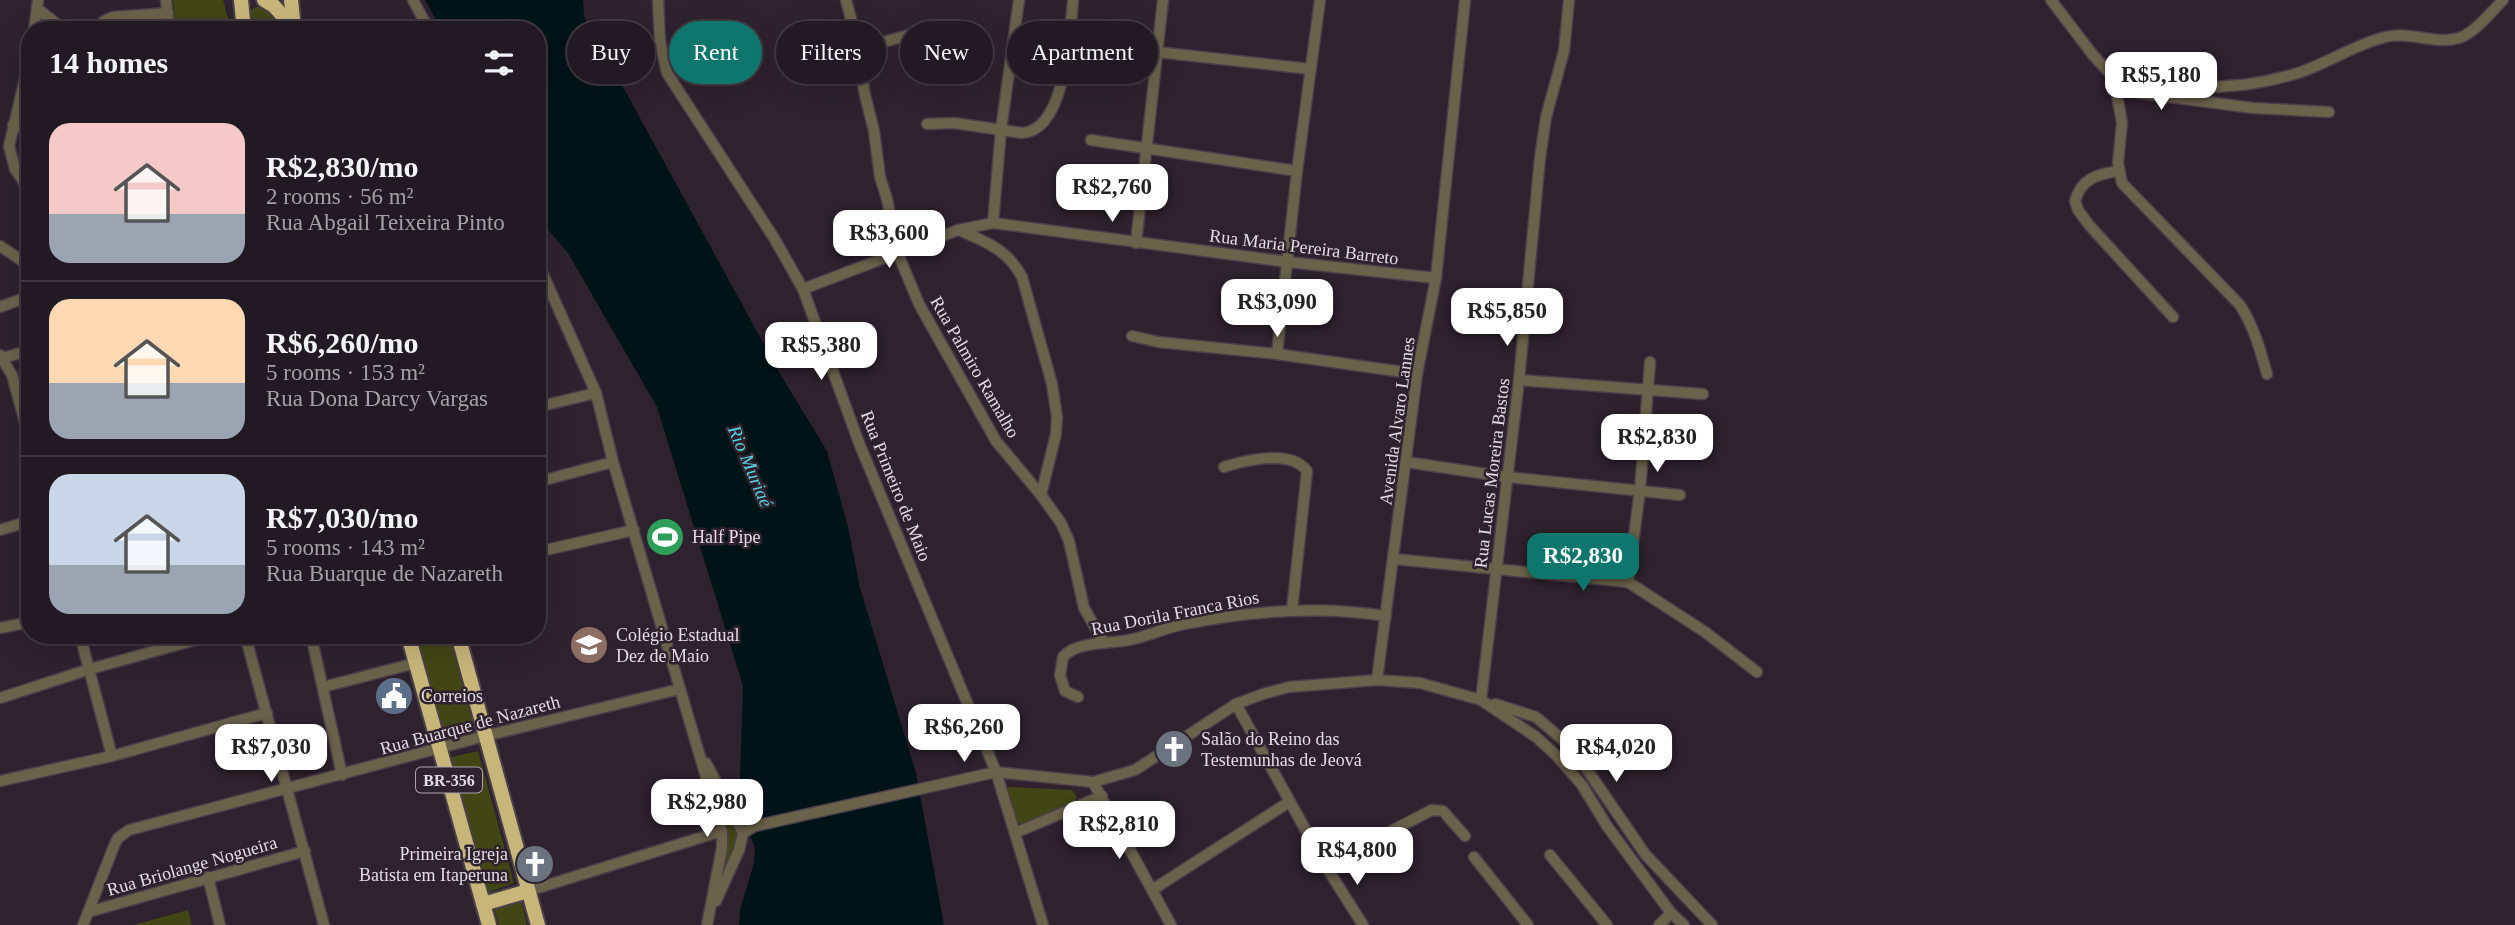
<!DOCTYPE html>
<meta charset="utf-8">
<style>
:root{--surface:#221a22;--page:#2e272f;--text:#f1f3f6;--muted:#a2a1a5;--line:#3f3840;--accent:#0f766e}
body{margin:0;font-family:"Times New Roman",serif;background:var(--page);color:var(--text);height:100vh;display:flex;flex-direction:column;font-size:26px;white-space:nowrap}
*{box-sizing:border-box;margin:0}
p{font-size:23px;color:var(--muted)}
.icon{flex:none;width:38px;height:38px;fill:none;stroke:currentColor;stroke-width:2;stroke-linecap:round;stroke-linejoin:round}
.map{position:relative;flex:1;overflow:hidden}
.drawer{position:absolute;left:21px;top:21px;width:525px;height:623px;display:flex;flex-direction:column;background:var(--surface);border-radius:28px;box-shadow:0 7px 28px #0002,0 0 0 2px var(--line)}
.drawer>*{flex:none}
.banner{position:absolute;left:567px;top:21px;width:665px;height:63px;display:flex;gap:14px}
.price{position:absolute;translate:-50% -60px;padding:0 16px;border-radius:14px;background:#fff;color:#222;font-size:23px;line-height:46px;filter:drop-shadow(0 2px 4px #0008)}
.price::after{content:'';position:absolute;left:50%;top:42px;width:21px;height:16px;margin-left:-10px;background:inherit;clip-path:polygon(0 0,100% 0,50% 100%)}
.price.selected{background:var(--accent);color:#fff}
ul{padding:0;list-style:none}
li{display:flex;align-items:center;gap:21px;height:175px;padding:0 28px}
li+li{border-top:2px solid var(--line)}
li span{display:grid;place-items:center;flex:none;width:196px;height:140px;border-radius:21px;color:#555}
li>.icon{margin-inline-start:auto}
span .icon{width:84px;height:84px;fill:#fffc;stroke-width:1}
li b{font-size:30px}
h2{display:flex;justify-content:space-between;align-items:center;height:84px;padding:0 28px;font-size:30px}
.pill{padding:0 24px;border-radius:32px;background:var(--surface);box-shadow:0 7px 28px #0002,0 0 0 2px var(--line);font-size:24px;line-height:63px}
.pill.selected{background:var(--accent);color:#fff}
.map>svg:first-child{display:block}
.green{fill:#404614}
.water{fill:#001418}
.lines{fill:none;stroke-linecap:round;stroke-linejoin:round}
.minor-casing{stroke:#4a404a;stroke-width:13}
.highway-casing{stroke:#4a404a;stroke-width:18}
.minor{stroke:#6a624b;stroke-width:10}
.highway{stroke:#c8b57a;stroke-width:14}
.labels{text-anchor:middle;stroke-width:5;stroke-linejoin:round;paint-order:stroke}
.shield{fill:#2d222d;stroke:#aca4ac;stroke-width:2}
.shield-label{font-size:16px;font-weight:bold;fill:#e3dce3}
.street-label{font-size:18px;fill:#e3dce3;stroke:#2d222d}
.poi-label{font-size:18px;fill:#e3dce3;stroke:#2d222d;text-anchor:start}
.water-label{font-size:19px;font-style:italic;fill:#57d1e3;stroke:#2d222d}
</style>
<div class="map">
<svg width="2515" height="925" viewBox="0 0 2515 925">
<rect width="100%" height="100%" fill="#2d222d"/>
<g class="green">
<path d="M173,0h50l8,30h-56z"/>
<path d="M259,6l6,1 17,23h-34v-11l4,-10z"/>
<path d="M417,635h32l25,93 -30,8z"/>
<path d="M478,751l36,132 -28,10 -38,-135z"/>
<path d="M714,786l23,49v6l-19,44 9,-34 1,-16z"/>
<path d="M1009,787l63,3 5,7 -5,8 -51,19 -5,-2 -11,-27z"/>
<path d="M521,899l6,26h-28l-5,-17z"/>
<path d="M188,910l4,15h-59z"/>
</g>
<path class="water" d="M425,0h158l1,16 198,361 45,74 21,76 12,61 56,185 28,152h-205l1,-15 14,-47 1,-15 -16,-40 4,-122 -86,-279 -89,-154 -24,-28 -7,-14v-181h-95z"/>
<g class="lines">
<defs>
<g id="minor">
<path d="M166,0l3,30"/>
<path d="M413,0l16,30"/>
<path d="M658,0l2,41 7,32 107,165 29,51 56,154 137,329 47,153"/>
<path d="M846,0l13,49 5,42 10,40 6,46 7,22 11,55 21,50 77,137 45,54"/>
<path d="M2051,0l42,55 21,23 25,15 114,15 76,4"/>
<path d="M38,9l26,21"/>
<path d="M34,30l4,-30"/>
<path d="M97,30l7,-9 9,-4 55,-4"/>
<path d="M859,49l71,-20"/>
<path d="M1157,52l153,17"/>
<path d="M30,58l-21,88 6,23 15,22"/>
<path d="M2114,78l8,45 -4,40 4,20 118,122c14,22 20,44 27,69"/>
<path d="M2159,96c29,-10 60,-8 90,-12 14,-2 28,-5 42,-9 32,-8 61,-30 94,-38 24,-6 51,8 74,1 17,-6 32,-26 44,-38"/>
<path d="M927,124l27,-1 68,10c44,-2 48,-102 51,-133"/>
<path d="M13,125l17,5"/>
<path d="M1091,140l206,31"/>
<path d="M2119,171c-22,3 -38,8 -44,30l3,9 11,15 84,92"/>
<path d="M993,223l8,-93 18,-130"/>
<path d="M959,230c27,12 48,19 63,47l30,107 5,33 -1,17 -15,61 20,28 8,18 15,67 20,35"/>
<path d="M1136,243l27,-243"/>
<path d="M0,246l30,20"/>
<path d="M537,261l59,132 17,69 109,369v17l-15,77"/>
<path d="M803,289l155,-59 35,-7 295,39 148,16"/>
<path d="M0,307l30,-11"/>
<path d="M1132,336l26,6 119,12 140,20"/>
<path d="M1277,354l20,-183 23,-171"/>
<path d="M0,355l12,20 18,66"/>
<path d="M3,358l27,-8"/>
<path d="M1519,380l184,14"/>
<path d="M537,407l59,-14"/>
<path d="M1406,462l101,15 173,18"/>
<path d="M1224,467c22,-7 67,-18 83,4l-15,139"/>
<path d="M537,482l76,-20"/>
<path d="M0,530l30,-9"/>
<path d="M537,552l97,-22"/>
<path d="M1394,559l234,23 77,50 52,40"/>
<path d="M1628,582l12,-92 10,-128"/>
<path d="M0,628l30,-6"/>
<path d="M80,635l32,121"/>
<path d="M245,635l79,290"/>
<path d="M311,635l31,140"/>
<path d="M1377,680l40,-306 19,-96 29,-278"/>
<path d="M323,687l93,-24"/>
<path d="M1078,697l-13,-6 -5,-16 3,-18c14,-16 46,-13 66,-17 17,-3 33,-11 51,-15 68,-14 137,-20 206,-9"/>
<path d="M0,698l90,-29 123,-34"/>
<path d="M1481,700l38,-320 21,-222 6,-41 18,-66 5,-51"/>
<path d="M1236,704l89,161 38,60"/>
<path d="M1495,704l41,13 27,23 23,28 59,86 67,71"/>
<path d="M706,763l37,70 -4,17 -23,51"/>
<path d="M0,781l112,-25 155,-43"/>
<path d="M1093,782l78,143"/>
<path d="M743,833l12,-7 241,-54 97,10 42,-12 101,-66 27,-10 26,-7 88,-7 43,3 61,17 55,37 20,18 26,30 25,41 64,87 13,12"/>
<path d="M1015,833l87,-37"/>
<path d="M1550,855l57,70"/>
<path d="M1474,857l54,68"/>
<path d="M1325,865l107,-55 11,1 22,25"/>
<path d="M208,877l12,48"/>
<path d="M1152,890l137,-88"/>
<path d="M528,891l194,-60"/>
<path d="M88,912l217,-61"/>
<path d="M83,925l31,-79 4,-8 11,-8 356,-94 195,-47"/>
<path d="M1659,925l12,-12"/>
</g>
<g id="highway">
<path d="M241,0l3,30"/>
<path d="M264,0l10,6 20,23"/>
<path d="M291,0l3,29"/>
<path d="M408,635l81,290"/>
<path d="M458,635l80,290"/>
<path d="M483,904l45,-13"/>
</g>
</defs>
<use href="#minor" class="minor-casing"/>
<use href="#highway" class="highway-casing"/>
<use href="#minor" class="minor"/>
<use href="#highway" class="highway"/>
</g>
<defs>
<symbol id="stadium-disc" viewBox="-11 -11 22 22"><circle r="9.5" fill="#2e9e5b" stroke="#2d222d"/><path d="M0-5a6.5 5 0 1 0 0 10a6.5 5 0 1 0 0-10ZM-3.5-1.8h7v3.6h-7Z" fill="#fff"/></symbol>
<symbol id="school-disc" viewBox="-11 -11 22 22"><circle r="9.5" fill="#8d6e63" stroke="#2d222d"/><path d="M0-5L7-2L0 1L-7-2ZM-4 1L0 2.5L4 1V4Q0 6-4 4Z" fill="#fff"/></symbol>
<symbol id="civic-disc" viewBox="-11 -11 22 22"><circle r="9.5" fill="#5c6f8a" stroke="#2d222d"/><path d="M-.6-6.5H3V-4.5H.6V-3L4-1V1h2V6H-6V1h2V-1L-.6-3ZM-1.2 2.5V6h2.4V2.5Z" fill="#fff"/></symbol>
<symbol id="church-disc" viewBox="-11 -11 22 22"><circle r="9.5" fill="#6b7280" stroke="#2d222d"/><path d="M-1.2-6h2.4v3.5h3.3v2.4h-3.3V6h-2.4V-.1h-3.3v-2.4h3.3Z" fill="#fff"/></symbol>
</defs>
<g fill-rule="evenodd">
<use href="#stadium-disc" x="643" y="515" width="44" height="44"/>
<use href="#school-disc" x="567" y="623" width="44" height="44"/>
<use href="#civic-disc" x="372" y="674" width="44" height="44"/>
<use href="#church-disc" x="1152" y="727" width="44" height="44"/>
<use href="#church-disc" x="513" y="842" width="44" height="44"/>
</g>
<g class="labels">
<rect class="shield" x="416" y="767.5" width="66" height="25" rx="5"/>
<g class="shield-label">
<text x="449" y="786">BR-356</text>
</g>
<g class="street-label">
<text transform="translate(1304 247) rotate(7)" y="6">Rua Maria Pereira Barreto</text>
<text transform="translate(975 367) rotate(60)" y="6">Rua Palmiro Ramalho</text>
<text transform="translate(1397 421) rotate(-82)" y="6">Avenida Alvaro Lannes</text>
<text transform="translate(1492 473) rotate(-83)" y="6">Rua Lucas Moreira Bastos</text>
<text transform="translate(896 486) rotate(68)" y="6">Rua Primeiro de Maio</text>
<text transform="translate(1175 613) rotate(-11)" y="6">Rua Dorila Franca Rios</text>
<text transform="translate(470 725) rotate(-15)" y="6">Rua Buarque de Nazareth</text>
<text transform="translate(192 866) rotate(-16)" y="6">Rua Briolange Nogueira</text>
</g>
<g class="poi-label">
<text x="692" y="543">Half Pipe</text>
<text x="616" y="641">Colégio Estadual<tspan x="616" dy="21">Dez de Maio</tspan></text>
<text x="421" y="702">Correios</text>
<text x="1201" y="745">Salão do Reino das<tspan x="1201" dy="21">Testemunhas de Jeová</tspan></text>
<text x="508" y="860" text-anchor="end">Primeira Igreja<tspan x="508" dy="21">Batista em Itaperuna</tspan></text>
</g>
<g class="water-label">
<text transform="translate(751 466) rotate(67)" y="7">Rio Muriaé</text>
</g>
</g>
</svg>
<b class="price" style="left:2161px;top:112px">R$5,180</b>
<b class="price" style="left:1112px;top:224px">R$2,760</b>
<b class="price" style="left:889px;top:270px">R$3,600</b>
<b class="price" style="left:1277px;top:339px">R$3,090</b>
<b class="price" style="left:1507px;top:348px">R$5,850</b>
<b class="price" style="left:821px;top:382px">R$5,380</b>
<b class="price" style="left:1657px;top:474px">R$2,830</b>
<b class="price selected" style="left:1583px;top:593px">R$2,830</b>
<b class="price" style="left:964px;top:764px">R$6,260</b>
<b class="price" style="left:271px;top:784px">R$7,030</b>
<b class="price" style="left:1616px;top:784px">R$4,020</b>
<b class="price" style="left:707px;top:839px">R$2,980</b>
<b class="price" style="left:1119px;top:861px">R$2,810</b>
<b class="price" style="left:1357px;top:887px">R$4,800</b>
<div class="banner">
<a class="pill">Buy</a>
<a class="pill selected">Rent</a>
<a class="pill">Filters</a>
<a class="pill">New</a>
<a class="pill">Apartment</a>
</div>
<section class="drawer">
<h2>14 homes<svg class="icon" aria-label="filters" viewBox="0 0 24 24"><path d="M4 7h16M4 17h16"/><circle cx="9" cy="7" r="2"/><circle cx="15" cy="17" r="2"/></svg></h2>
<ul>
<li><span style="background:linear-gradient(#f6c9c9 65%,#9aa5b1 0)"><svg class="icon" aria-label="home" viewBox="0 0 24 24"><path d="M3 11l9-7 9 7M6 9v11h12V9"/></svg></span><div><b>R$2,830/mo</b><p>2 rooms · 56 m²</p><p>Rua Abgail Teixeira Pinto</p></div></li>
<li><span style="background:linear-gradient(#ffd9b3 60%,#9aa5b1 0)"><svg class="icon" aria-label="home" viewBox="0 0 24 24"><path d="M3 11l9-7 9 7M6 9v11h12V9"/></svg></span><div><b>R$6,260/mo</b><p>5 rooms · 153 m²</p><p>Rua Dona Darcy Vargas</p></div></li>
<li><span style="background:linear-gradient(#c9d6e8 65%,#9aa5b1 0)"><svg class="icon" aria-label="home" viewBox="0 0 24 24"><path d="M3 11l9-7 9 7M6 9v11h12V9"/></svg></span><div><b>R$7,030/mo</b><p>5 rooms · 143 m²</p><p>Rua Buarque de Nazareth</p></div></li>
</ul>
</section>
</div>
